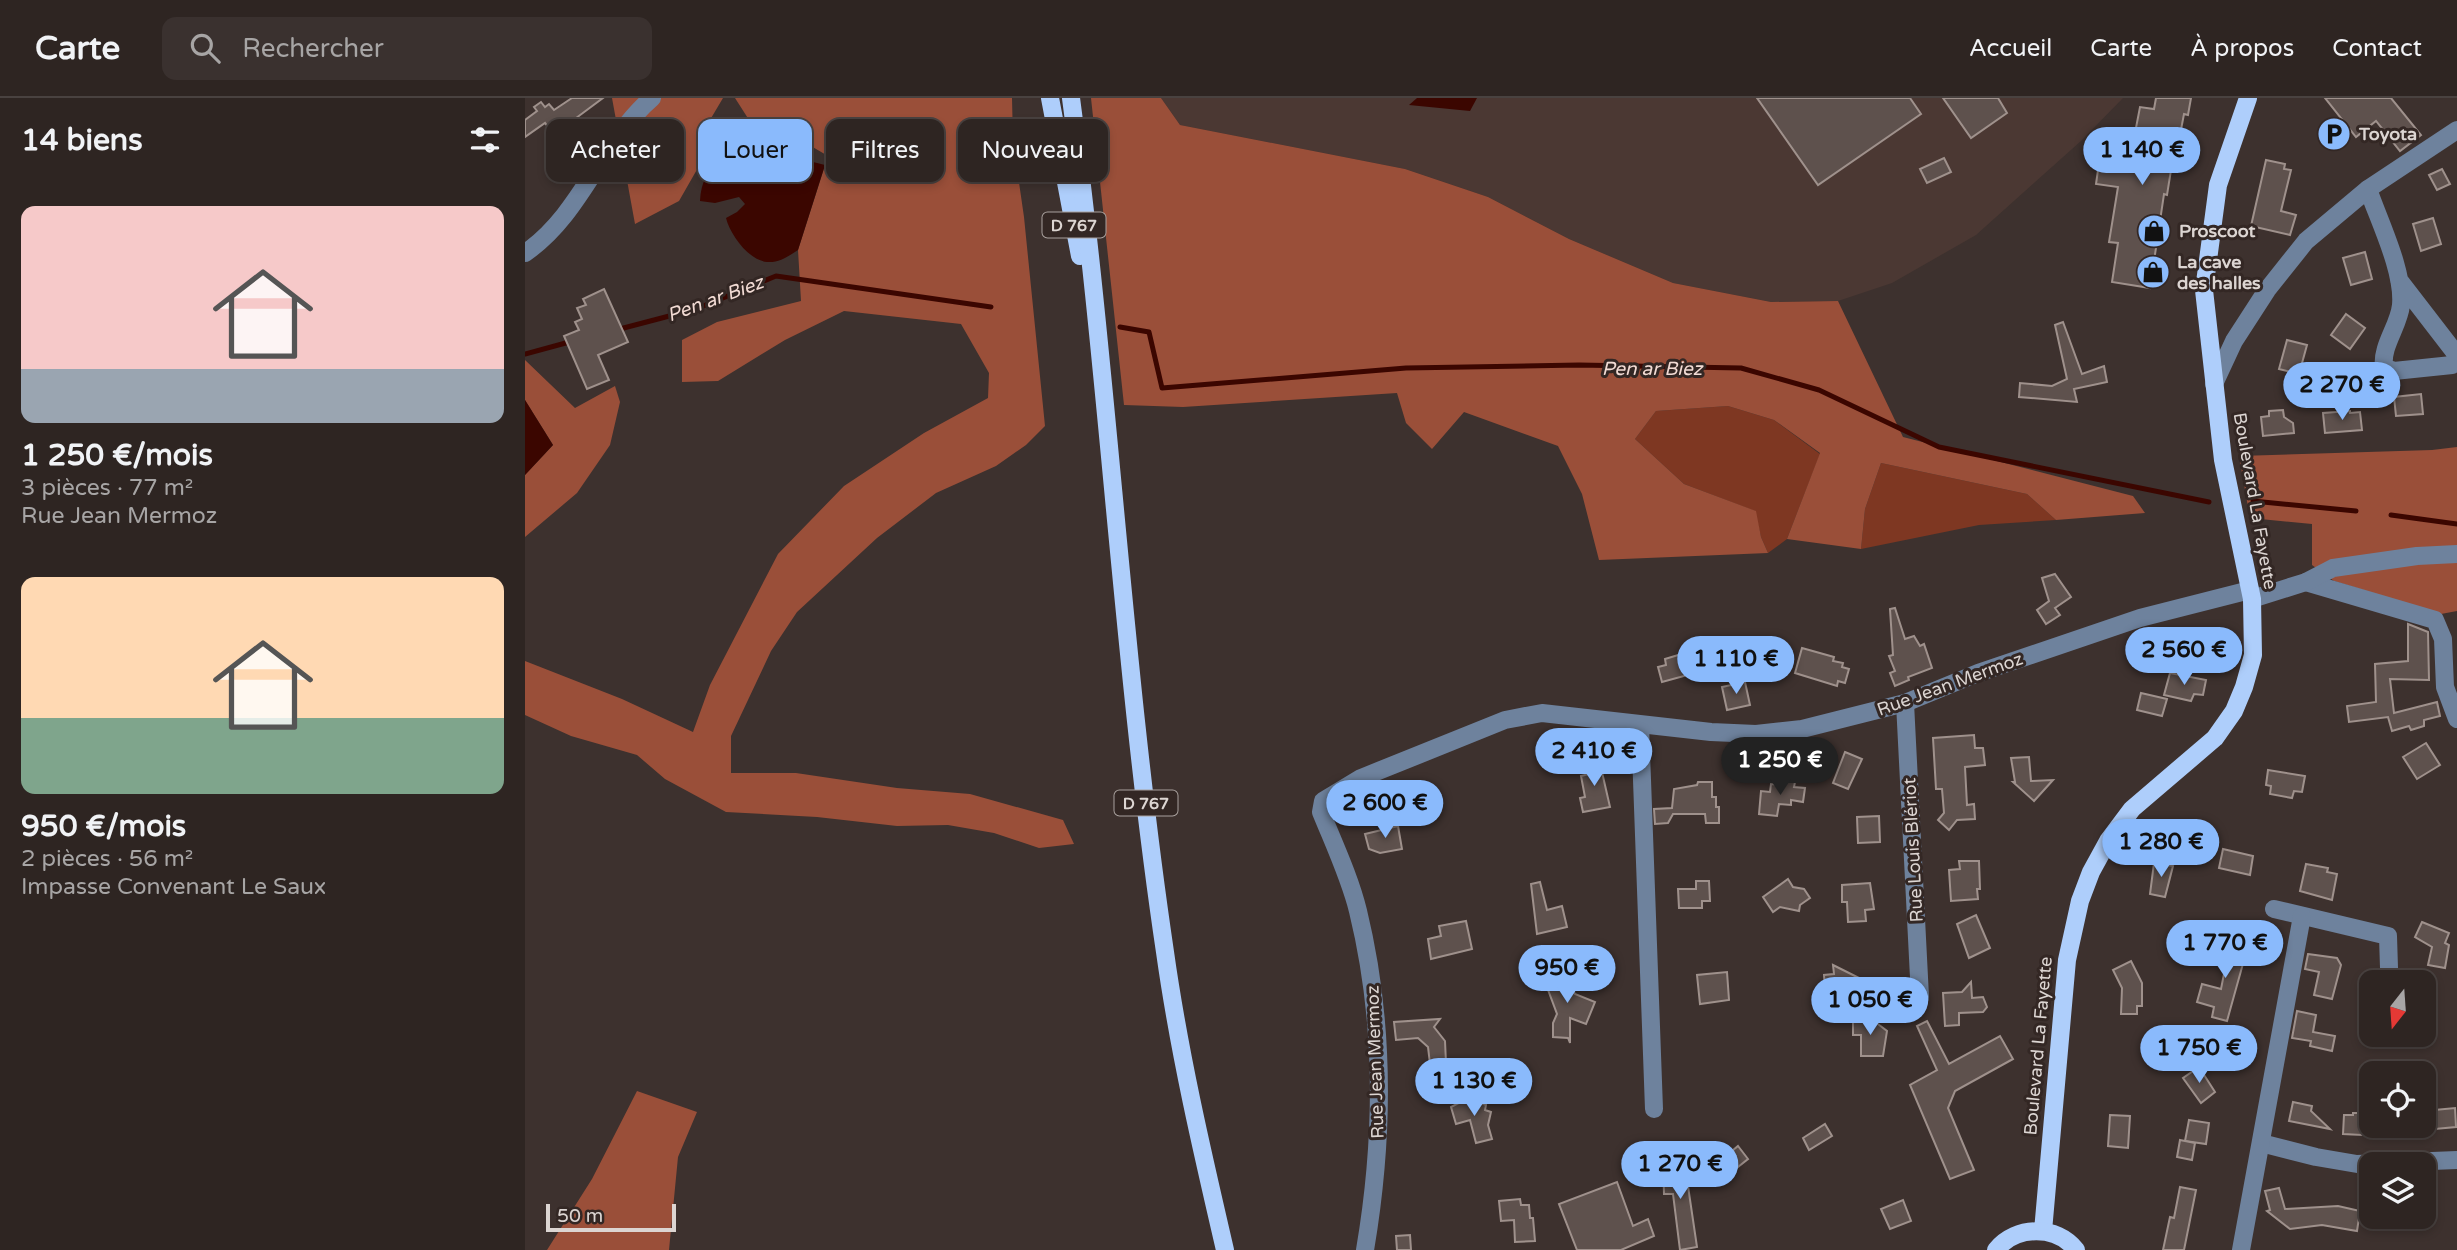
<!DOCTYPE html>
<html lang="fr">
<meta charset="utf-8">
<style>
:root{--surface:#2e2522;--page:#3a312f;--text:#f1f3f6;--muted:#a7a5a5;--line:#494240;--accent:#8abafc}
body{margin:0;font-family:"Varela Round",sans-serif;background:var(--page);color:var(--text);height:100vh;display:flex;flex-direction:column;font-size:26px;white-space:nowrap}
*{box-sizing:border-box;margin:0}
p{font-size:23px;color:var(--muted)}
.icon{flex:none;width:38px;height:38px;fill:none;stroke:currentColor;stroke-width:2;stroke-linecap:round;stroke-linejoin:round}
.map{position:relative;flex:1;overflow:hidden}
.panel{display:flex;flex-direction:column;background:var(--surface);width:525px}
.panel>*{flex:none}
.hud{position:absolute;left:21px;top:21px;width:665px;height:63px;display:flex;gap:14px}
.needle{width:46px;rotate:197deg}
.controls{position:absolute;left:1834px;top:872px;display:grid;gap:14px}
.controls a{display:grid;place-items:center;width:77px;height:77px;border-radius:14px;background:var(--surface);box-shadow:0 4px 10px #0003,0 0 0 2px var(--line);font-size:35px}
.scale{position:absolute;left:21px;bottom:18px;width:130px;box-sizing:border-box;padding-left:7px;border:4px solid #dcd5d2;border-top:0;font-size:19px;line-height:24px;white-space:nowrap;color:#dcd5d2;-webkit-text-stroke:5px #332724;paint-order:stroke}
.price{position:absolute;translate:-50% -60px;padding:0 16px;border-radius:24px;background:var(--accent);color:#111;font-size:23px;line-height:46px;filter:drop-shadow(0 2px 4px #0008)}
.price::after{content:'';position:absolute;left:50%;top:42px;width:21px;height:16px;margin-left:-10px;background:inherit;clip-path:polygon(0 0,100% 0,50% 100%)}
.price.active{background:#222;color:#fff}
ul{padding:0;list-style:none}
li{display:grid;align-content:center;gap:14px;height:371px;padding:0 21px}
li span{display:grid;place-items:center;height:217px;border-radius:14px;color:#555}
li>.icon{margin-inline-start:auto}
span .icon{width:126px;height:126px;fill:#fffc;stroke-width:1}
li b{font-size:30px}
h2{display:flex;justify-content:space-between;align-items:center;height:84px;padding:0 21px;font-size:30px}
.tag{padding:0 24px;border-radius:14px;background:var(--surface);box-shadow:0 4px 10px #0003,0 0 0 2px var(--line);font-size:24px;line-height:63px}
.tag.active{background:var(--accent);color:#111}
header{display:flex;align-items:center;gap:42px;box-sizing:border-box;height:98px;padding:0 35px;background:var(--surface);border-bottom:2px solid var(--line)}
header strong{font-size:33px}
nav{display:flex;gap:38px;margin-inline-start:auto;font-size:24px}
.search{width:490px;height:63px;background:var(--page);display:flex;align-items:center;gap:18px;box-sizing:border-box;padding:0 24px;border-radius:14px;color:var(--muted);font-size:26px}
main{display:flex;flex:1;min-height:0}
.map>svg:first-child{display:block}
.built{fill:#4b3833}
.green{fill:#7e3722}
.forest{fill:#9a4f39}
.water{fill:#3b0600}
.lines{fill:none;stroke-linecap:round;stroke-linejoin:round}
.stream{stroke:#3b0600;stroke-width:5}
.building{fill:#5e514d;stroke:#9f918c;stroke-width:2}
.minor{stroke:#6e829d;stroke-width:18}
.major{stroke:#aecefb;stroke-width:18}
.labels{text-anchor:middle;stroke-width:6;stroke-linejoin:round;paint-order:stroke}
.shield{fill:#332724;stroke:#a9a19e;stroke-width:2}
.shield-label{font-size:16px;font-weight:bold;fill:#dcd5d2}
.poi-label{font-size:18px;font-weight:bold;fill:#dcd5d2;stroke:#332724;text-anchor:start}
.street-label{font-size:18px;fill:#dcd5d2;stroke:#332724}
.water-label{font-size:19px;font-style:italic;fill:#f2dbd4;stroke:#332724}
</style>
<header>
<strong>Carte</strong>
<div class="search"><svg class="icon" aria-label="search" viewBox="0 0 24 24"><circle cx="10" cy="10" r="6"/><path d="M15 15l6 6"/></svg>Rechercher</div>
<nav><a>Accueil</a><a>Carte</a><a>À propos</a><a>Contact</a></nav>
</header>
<main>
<section class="panel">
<h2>14 biens<svg class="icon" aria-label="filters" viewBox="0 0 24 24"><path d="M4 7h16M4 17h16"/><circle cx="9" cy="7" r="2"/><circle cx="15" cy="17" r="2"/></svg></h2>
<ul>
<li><span style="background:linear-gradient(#f6c9c9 75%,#9aa5b1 0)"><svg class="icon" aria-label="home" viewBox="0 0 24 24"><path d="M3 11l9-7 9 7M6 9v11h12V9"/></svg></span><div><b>1 250 €/mois</b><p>3 pièces · 77 m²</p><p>Rue Jean Mermoz</p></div></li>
<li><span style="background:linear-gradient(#ffd9b3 65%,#7fa58c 0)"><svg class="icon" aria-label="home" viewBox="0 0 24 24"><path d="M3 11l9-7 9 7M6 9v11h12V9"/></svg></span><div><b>950 €/mois</b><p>2 pièces · 56 m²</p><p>Impasse Convenant Le Saux</p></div></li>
</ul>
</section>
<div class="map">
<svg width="1932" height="1152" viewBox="0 0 1932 1152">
<rect width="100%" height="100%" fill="#3d312e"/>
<path class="built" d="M636,0h962l-42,43 -105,94 -84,48 -54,18 -67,1 -98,-19 -104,-44 -81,-42 -83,-28 -225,-44z"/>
<g class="green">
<path d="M1203,308l46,14 46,34 -33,85 -19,14 -7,-16 -6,-26 -71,-27 -49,-45 21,-28z"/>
<path d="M1356,365l146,31 29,26 -77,5 -118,24 4,-40z"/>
</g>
<g class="forest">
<path d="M87,0h111l-16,27 -8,41 -20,35 -44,23z"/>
<path d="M210,0h277l1,43 11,76 21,209 -19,19 -30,21 -60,27 -59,45 -80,74 -26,39 -40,85v37h65l101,15 73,6 93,26 11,24 -35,4 -45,-15 -46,-8 -51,1 -80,-9 -91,-5 -61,-33 -28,-24 -66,-19 -46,-21v-54l97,38 71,33 17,-47 68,-131 66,-68 80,-53 64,-35 1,-25 -28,-49 -117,-13 -59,29 -67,41 -36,1v-42l35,-18 84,-21 -3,-51 30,-94 -41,-24 -29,2z"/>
<path d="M566,0h70l19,27 225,44 83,28 81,42 104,44 98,19 67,-1 65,136 230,59 12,17 -89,7 -29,-26 -146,-31 -16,46 -4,40 -74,-10 33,-86 -46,-33 -46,-14 -72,5 -21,28 49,45 72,27 5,26 7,16 -169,7 -17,-66 -24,-48 -94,-34 -32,37 -26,-26 -9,-30 -214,14 -59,-2z"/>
<path d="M0,262l50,48 40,-22 5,16 -10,43 -33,48 -52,44v-62l28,-30 -28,-45z"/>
<path d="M1932,349v164l-16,3 -107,-33 -22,-16v-41l-62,-6 -11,-62 193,-6z"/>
<path d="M112,993l60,21 -19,45 -9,93h-122l45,-71z"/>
</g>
<g class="water">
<path d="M892,0h60l-7,13 -61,-6z"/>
<path d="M240,52l60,15 -27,85c-9,6 -19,13 -31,12 -19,-2 -37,-28 -41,-44l11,-6 8,-8 -6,-7 -24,6 -15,-2c2,-41 31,-45 65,-51z"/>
<path d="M0,302l28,45 -28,30z"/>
</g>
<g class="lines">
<g class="stream">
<path d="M595,229l29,5 13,56 244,-20 173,-3 162,3 78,22 120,57 270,55"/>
<path d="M91,232l80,-21 80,-33 215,31"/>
<path d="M0,256l48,-13"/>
<path d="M1728,403l103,10"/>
<path d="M1866,417l66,9"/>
</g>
</g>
<g class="building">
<path d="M47,0h31l-39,29 24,24 -4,4 5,4 -15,20 -19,-19 10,-10 -20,-27 -20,14v-17l12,-9 -3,-4 7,-5 4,5 4,-3 5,6z"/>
<path d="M1232,0h153l11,16 -103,71z"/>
<path d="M1418,0h55l9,15 -36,25z"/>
<path d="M1631,0h35l-3,17 -4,-1 -5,26 -3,-1 -9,56 -3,-1 -14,94 -38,-6 6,-39 -9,-1 9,-55 -22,-3 4,-28 16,2 4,-28 15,3 5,-26 14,2z"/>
<path d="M1800,0h66l30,37 -21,16 -24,-30 -20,16z"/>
<path d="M1419,60l7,14 -24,11 -7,-14z"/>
<path d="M1741,62l19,4 -1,5 7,1 -10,41 15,4 -6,20 -39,-9z"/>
<path d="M1917,71l8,15 -13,6 -8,-15z"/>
<path d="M1908,120l8,26 -20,7 -8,-27z"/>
<path d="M1840,154l7,27 -21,6 -8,-27z"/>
<path d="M79,191l24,53 -30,13 11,25 -22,9 -23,-53 15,-6 -4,-8 7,-3 -5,-11 9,-3 -3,-6z"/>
<path d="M1821,216l19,14 -15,21 -19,-14z"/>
<path d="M1538,224l19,52 22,-8 3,16 -33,7 3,13 -58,-5 1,-14 32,3 15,-7 -12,-54z"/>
<path d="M1762,242l20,5 -8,29 -20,-5z"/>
<path d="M1896,296l2,20 -27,2 -2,-19z"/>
<path d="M1758,312l1,7 9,6 1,10 -31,3 -2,-19 8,-1v-5z"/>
<path d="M1825,313v2l10,-1 2,18 -37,3 -2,-20z"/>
<path d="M1530,476l16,23 -16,11 5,7 -14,9 -9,-14 12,-9 -7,-23z"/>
<path d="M1370,510l10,31 9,-3 6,10 4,-2 8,24 -24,9 1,3 -14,6 -5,-13 5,-2 -6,-15 4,-1 -3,-46z"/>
<path d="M1883,526l20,8 1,48 -39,-1 4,34 43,-11 3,14 -16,4v6l-13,4 -2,-4 -17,5 -4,-14 -39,5 -2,-16 29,-4 -1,-38 33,-3z"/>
<path d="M1277,550l32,9 -1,4 10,2 -1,4 7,2 -4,14 -7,-2 -1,5 -42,-13z"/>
<path d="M1173,551l5,22 -7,6 -5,-3 -29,8 -4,-15 8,-2 -1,-6z"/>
<path d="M1645,575l36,7 -3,15 -9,-1 -3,7 -27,-6z"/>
<path d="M1220,584l5,23 -23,5 -5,-23z"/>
<path d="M1616,595l26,6 -5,17 -25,-6z"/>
<path d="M1449,637l1,13h8l2,17 -20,2 2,38 7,-1 1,15 -18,1 -8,10 -11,-10 6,-7 -2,-24h-6l-3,-51z"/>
<path d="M1901,645l14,22 -23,14 -14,-22z"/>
<path d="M1320,654l17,7 -14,30 -15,-6z"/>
<path d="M1504,659l2,24 22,-1 -19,21 -21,-19h2l-4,-24z"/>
<path d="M1074,661l11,48 -27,5 -3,-14 5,-1 -4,-21 8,-2 -3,-13z"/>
<path d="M1743,672l37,6 -3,16 -8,-1 -2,7 -22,-4 1,-8 -5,-1z"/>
<path d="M1256,683l14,1 -1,5 11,1 -2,14 -12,-2v5l-12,-1 -2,12 -18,-2 2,-23 9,1 1,-8 10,1z"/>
<path d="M1173,684h14v15h4v10h3v16h-13l-1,-9h-32l-5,9 -13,1 -1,-15 18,-1 2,-19 23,-4z"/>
<path d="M1354,718l1,26 -22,1 -1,-26z"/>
<path d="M873,728l4,23 -22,4 -11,-4 -4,-15z"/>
<path d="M1698,751l30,7 -3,19 -31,-7z"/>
<path d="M1434,763h20l1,28h-3l1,10 -27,2 -2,-31 11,-1z"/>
<path d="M1629,765l19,3 -8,31 -15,-3z"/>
<path d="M1781,766l22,4 -1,4 10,2 -5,26 -32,-9z"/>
<path d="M1263,781l5,8 11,2 6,9 -10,7 -1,6 -19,-4 -7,5 -10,-15z"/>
<path d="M1171,783h13l1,20h-8v7h-23l-1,-19h18z"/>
<path d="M1015,784l7,28 15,-4 5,21 -30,7 -6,-50z"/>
<path d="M1345,785l4,26 -9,1 1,11 -18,1 -1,-20h-5v-17z"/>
<path d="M1451,817l14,33 -21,10 -12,-34z"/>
<path d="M941,823l6,28 -41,10 -3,-20 13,-3 -2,-10z"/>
<path d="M1897,824l27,11 -4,10 4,2 -4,23 -17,-3 4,-18 -17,-10z"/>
<path d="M1698,837l21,6 -4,18 4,1 -17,61 -15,-4 2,-10 -17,-5 5,-18 19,5 6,-30 -9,-2z"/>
<path d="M1783,856l29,4 4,7 -9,34 -18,-4 5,-23 -14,-3z"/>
<path d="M1606,863l11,22v23h-5v8h-16l1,-26 -9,-18z"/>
<path d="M1308,867l28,14 -7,12 -6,-2 -23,2 -1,-16 10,-1z"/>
<path d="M1038,873l12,23 20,8 -9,22 -16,-6v25l-2,-5 -15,-1v-14l4,-9 -13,-35z"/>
<path d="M1202,874l2,28 -29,4 -3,-29z"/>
<path d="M1446,884l1,16 11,-1 4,10 -4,5 -24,1v12l-14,1 -2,-33 19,-1z"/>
<path d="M1772,913l19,4 -3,17 22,4 -3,15 -22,-5 1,-5 -19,-3z"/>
<path d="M1328,920h17l17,13 -4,25h-22v-21h-8z"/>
<path d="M915,921l-6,8 11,14 1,22 -16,1 -2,-17 -10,-9 -22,2 -2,-18z"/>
<path d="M1402,923l22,43 51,-28 13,23 -58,32 -7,17 26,62 -24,9 -40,-94 27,-15 -20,-44z"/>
<path d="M1674,969l16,25 -14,11 -18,-25z"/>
<path d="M943,1000l18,7 -1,5 6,2 -3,13 4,14 -16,4 -6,-23 -14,4 -5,-17z"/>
<path d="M1768,1004l19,4 -1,5 19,18 -41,-8z"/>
<path d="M1930,1010l1,19 -32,3v-19z"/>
<path d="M1828,1015h18v19h-9v3l-19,-1 1,-19h9z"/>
<path d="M1585,1017l20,1 -2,32 -20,-2z"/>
<path d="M1664,1022l20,3 -3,21 -21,-3z"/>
<path d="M1300,1026l7,12 -23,14 -6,-12z"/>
<path d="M1655,1042l15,3 -3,17 -15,-3z"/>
<path d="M1213,1048l10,13 -19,15 -9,-13z"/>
<path d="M1138,1061h21l13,88 -17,3 -7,-56h-9z"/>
<path d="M1092,1084l16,44 15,-7 6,17 -33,14h-44l-18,-46z"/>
<path d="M1655,1089l16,3 -12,60h-21l7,-33 4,1z"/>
<path d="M1754,1090l6,21 53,-3 22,5 -3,20 -35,-6 -32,4 -23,-18 3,-1 -5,-19z"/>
<path d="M995,1101l1,6h8l1,13h3l2,23 -20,1 -1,-22 -13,1 -2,-20z"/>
<path d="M1378,1102l8,21 -21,8 -9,-20z"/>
<path d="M885,1137l1,15h-14l-1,-14z"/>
</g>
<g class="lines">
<g class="minor">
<path d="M1843,91c11,32 36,82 33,116 -2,21 -20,41 -17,62l10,4 58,-6 5,-6 -1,-5 -57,-74"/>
<path d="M0,155c57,-39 76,-111 127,-155"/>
<path d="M1689,286l20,-43 33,-51 39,-49 62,-52 89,-59"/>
<path d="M1781,484l129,38 8,19 2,48 12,32"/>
<path d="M1727,501l54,-17 27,-14 84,-12 40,-2"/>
<path d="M1380,605l15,294"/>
<path d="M1115,627l14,384"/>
<path d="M1749,811l114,27 1,32"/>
<path d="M1736,1045l55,14 41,7 100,-4"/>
<path d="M840,1152c19,-112 20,-228 -7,-339 -8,-33 -24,-67 -37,-99l2,-11 38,-23 144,-58 37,-7 169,19 45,2 46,-5 103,-26 73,-30 162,-55 110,-28"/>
<path d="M1716,1152l61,-334"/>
</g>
<g class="major">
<path d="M525,0l30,158"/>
<path d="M546,0c38,284 52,571 94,854 14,100 37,199 60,298"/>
<path d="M1518,1133l24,-271 13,-59 11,-29 17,-31 24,-32 83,-71 19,-27 10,-24 9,-32 -1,-56 -29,-139 -19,-170 14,-105 30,-87"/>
<path d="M1471,1152c20,-25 61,-25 80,0"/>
</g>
</g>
<defs>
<symbol id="parking-disc" viewBox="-11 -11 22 22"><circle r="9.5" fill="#8abafc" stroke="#332724"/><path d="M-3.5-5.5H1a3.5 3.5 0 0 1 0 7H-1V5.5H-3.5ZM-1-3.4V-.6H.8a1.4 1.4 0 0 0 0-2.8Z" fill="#111"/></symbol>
<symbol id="shop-disc" viewBox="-11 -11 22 22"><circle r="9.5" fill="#8abafc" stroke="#332724"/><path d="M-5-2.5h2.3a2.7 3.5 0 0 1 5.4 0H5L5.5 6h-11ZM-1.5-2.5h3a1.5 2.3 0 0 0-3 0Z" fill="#111"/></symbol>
</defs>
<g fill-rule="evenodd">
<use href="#parking-disc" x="1790" y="17" width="38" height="38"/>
<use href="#shop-disc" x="1610" y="114" width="38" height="38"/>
<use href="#shop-disc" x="1609" y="155" width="38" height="38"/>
</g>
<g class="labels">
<g class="shield">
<rect x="517.5" y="114.5" width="63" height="25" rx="5"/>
<rect x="589.5" y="692.5" width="63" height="25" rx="5"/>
</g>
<g class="shield-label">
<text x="549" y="133">D 767</text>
<text x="621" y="711">D 767</text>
</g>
<g class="poi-label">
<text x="1834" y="42">Toyota</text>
<text x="1654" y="139">Proscoot</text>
<text x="1652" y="170">La cave<tspan x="1652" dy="21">des halles</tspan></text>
</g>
<g class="street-label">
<text transform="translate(1730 403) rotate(80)" y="6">Boulevard La Fayette</text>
<text transform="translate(1425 586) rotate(-20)" y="6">Rue Jean Mermoz</text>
<text transform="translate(1388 752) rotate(-93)" y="6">Rue Louis Blériot</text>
<text transform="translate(1513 948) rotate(-85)" y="6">Boulevard La Fayette</text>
<text transform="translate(850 964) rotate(-92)" y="6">Rue Jean Mermoz</text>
</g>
<g class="water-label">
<text transform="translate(190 200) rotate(-20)" y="7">Pen ar Biez</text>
<text x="1127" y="277">Pen ar Biez</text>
</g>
</g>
</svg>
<div class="controls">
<a><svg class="needle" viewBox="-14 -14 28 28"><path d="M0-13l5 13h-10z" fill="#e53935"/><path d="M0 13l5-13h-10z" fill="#a7a5a5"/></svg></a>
<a><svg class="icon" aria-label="locate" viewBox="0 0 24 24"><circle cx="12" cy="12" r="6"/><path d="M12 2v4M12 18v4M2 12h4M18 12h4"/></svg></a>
<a><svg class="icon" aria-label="layers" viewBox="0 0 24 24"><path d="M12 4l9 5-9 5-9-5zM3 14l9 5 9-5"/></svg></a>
</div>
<div class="scale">50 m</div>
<b class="price" style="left:1617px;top:89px">1 140 €</b>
<b class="price" style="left:1817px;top:324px">2 270 €</b>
<b class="price" style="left:1659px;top:589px">2 560 €</b>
<b class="price" style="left:1211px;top:598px">1 110 €</b>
<b class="price" style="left:1069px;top:690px">2 410 €</b>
<b class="price active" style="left:1255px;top:699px">1 250 €</b>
<b class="price" style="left:860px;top:742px">2 600 €</b>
<b class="price" style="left:1636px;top:781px">1 280 €</b>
<b class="price" style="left:1700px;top:882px">1 770 €</b>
<b class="price" style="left:1042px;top:907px">950 €</b>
<b class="price" style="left:1345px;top:939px">1 050 €</b>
<b class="price" style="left:1674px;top:987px">1 750 €</b>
<b class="price" style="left:949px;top:1020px">1 130 €</b>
<b class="price" style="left:1155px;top:1103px">1 270 €</b>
<div class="hud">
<a class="tag">Acheter</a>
<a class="tag active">Louer</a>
<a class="tag">Filtres</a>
<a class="tag">Nouveau</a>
</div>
</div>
</main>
